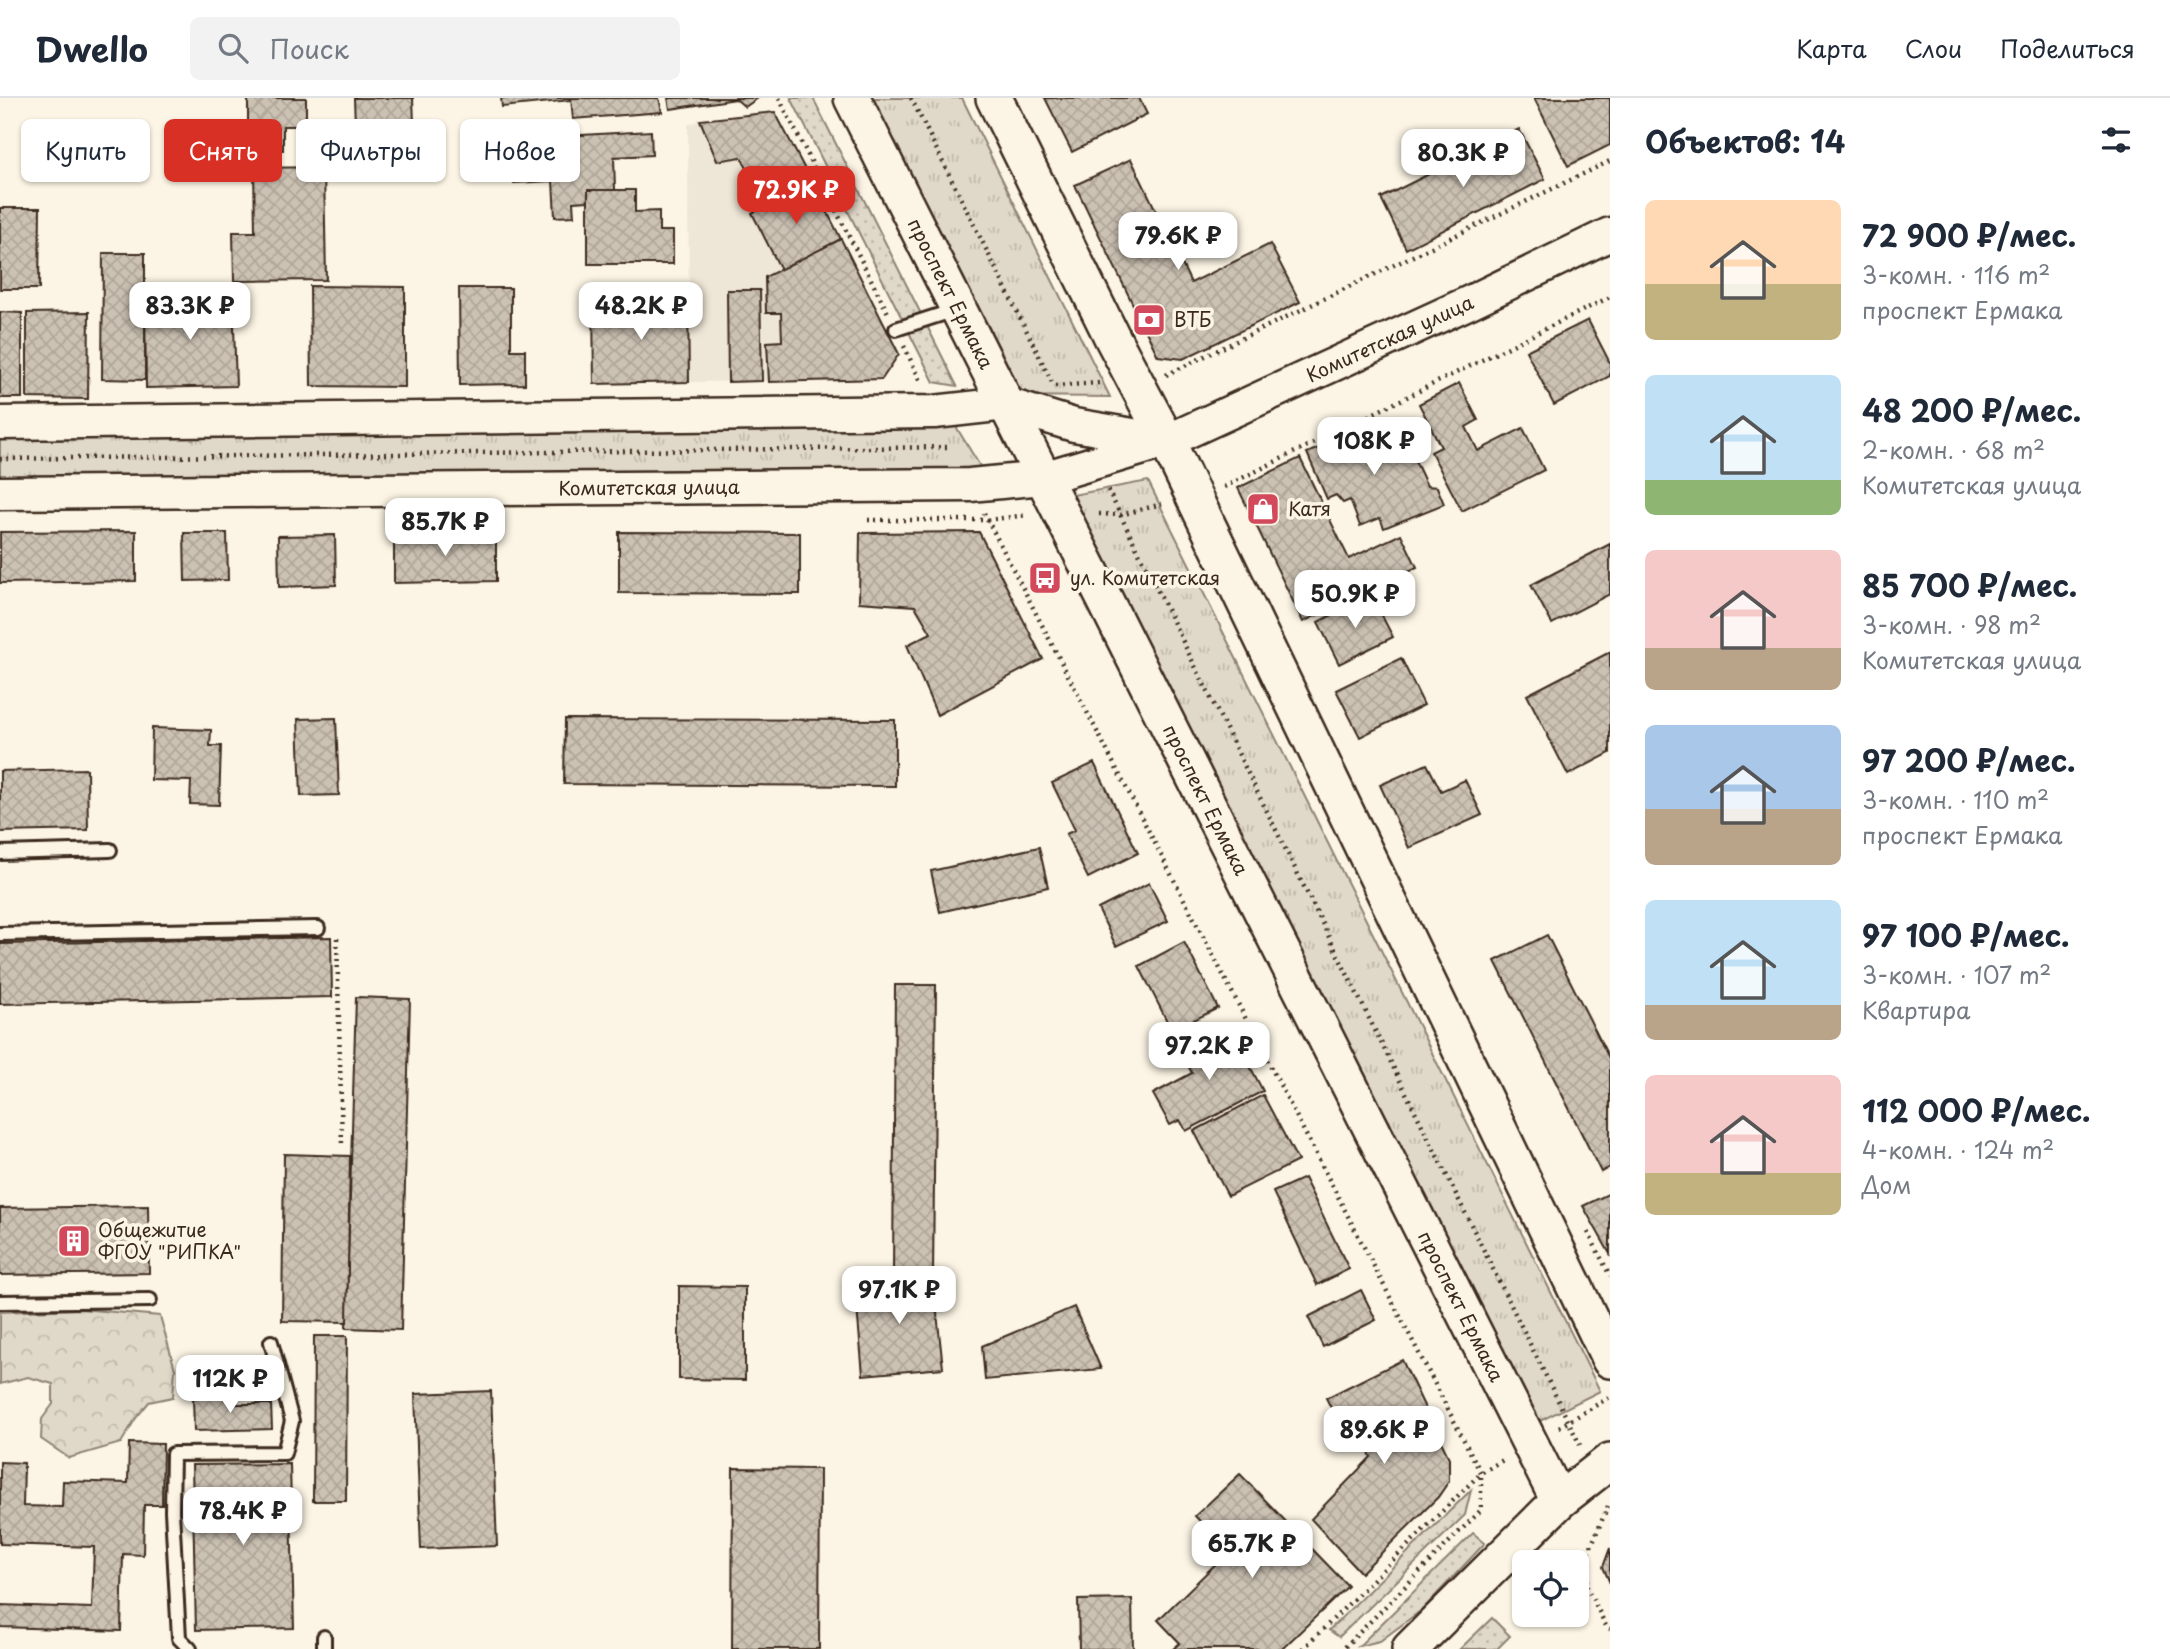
<!DOCTYPE html>
<html lang="ru">
<meta charset="utf-8">
<style>
:root{--surface:#fff;--page:#f2f2f3;--text:#1f2937;--muted:#747a83;--line:#e0e1e3;--accent:#d93025}
body{margin:0;font-family:"Playpen Sans",sans-serif;background:var(--page);color:var(--text);height:100vh;display:flex;flex-direction:column;font-size:26px;white-space:nowrap}
*{box-sizing:border-box;margin:0}
p{font-size:23px;color:var(--muted)}
.icon{flex:none;width:38px;height:38px;fill:none;stroke:currentColor;stroke-width:2;stroke-linecap:round;stroke-linejoin:round}
.map{position:relative;flex:1;overflow:hidden}
.sheet{display:flex;flex-direction:column;background:var(--surface);width:560px}
.sheet>*{flex:none}
.guide{position:absolute;left:21px;top:21px;width:665px;height:63px;display:flex;gap:14px}
.controls{position:absolute;left:1512px;top:1452px;display:grid;gap:14px}
.controls a{display:grid;place-items:center;width:77px;height:77px;border-radius:10px;background:var(--surface);box-shadow:0 2px 5px #0004;font-size:35px}
.price{position:absolute;translate:-50% -60px;padding:0 16px;border-radius:14px;background:#fff;color:#222;font-size:23px;line-height:46px;filter:drop-shadow(0 2px 4px #0008)}
.price::after{content:'';position:absolute;left:50%;top:42px;width:21px;height:16px;margin-left:-10px;background:inherit;clip-path:polygon(0 0,100% 0,50% 100%)}
.price.active{background:var(--accent);color:#fff}
ul{padding:0;list-style:none}
li{display:flex;align-items:center;gap:21px;height:175px;padding:0 35px}
li span{display:grid;place-items:center;flex:none;width:196px;height:140px;border-radius:10px;color:#555}
li>.icon{margin-inline-start:auto}
span .icon{width:84px;height:84px;fill:#fffc;stroke-width:1}
li b{font-size:30px}
h2{display:flex;justify-content:space-between;align-items:center;height:84px;padding:0 35px;font-size:30px}
.tag{padding:0 24px;border-radius:10px;background:var(--surface);box-shadow:0 2px 5px #0004;font-size:24px;line-height:63px}
.tag.active{background:var(--accent);color:#fff}
header{display:flex;align-items:center;gap:42px;box-sizing:border-box;height:98px;padding:0 35px;background:var(--surface);border-bottom:2px solid var(--line)}
header strong{font-size:33px}
nav{display:flex;gap:38px;margin-inline-start:auto;font-size:24px}
.search{width:490px;height:63px;background:var(--page);display:flex;align-items:center;gap:18px;box-sizing:border-box;padding:0 24px;border-radius:10px;color:var(--muted);font-size:26px}
main{display:flex;flex:1;min-height:0}
.map>svg:first-child{display:block}
.built{fill:#eee6d6}
.grass{fill:url(#grass-dots);stroke:#8e8173;stroke-width:2}
.forest{fill:url(#forest-crowns);stroke:#8e8173;stroke-width:2}
.park{fill:url(#park-tufts);stroke:#8e8173;stroke-width:2}
.building{fill:url(#building-cross-hatch);stroke:#3b2a1e;stroke-width:2}
.lines{fill:none;stroke-linecap:round;stroke-linejoin:round}
.service-casing{stroke:#3b2a1e;stroke-width:18}
.tertiary-casing{stroke:#3b2a1e;stroke-width:37}
.secondary-casing{stroke:#3b2a1e;stroke-width:40}
.path{stroke:#3b2a1e;stroke-width:4.5;stroke-dasharray:2 5;stroke-linecap:butt}
.service{stroke:#fcf5e5;stroke-width:12}
.tertiary{stroke:#fcf5e5;stroke-width:32}
.secondary{stroke:#fcf5e5;stroke-width:35}
.labels{text-anchor:middle;stroke-width:7;stroke-linejoin:round;paint-order:stroke}
.street-label{font-size:19px;fill:#3b2a1e;stroke:#fcf5e5}
.poi-label{font-size:19px;fill:#3b2a1e;stroke:#fcf5e5;text-anchor:start}
</style>
<header>
<strong>Dwello</strong>
<div class="search"><svg class="icon" aria-label="search" viewBox="0 0 24 24"><circle cx="10" cy="10" r="6"/><path d="M15 15l6 6"/></svg>Поиск</div>
<nav><a>Карта</a><a>Слои</a><a>Поделиться</a></nav>
</header>
<main>
<div class="map">
<svg width="1610" height="1551" viewBox="0 0 1610 1551">
<defs>
<pattern id="grass-dots" width="8" height="8" patternUnits="userSpaceOnUse" patternTransform="scale(1.75)"><rect width="8" height="8" fill="#e0d8c8"/><path d="M2 2h.1M6 6h.1" fill="none" stroke="#c1baab" stroke-width="1.8" stroke-linecap="round"/></pattern>
<pattern id="forest-crowns" width="20" height="18" patternUnits="userSpaceOnUse" patternTransform="scale(1.75)"><rect width="20" height="18" fill="#e0d8c8"/><path d="M2 6a3 3 0 1 1 6 0M12 15a3 3 0 1 1 6 0" fill="none" stroke="#c1baab"/></pattern>
<pattern id="park-tufts" width="24" height="20" patternUnits="userSpaceOnUse" patternTransform="scale(1.75)"><rect width="24" height="20" fill="#e0d8c8"/><path d="M3 7l-1-3M5 7V3M7 7l1-3M15 17l-1-3M17 17v-4M19 17l1-3" fill="none" stroke="#c1baab"/></pattern>
<pattern id="building-cross-hatch" width="8" height="8" patternUnits="userSpaceOnUse" patternTransform="scale(1.75)"><rect width="8" height="8" fill="#ccc2b3"/><path d="M0 0l8 8M0 8l8-8" fill="none" stroke="#b0a79a"/></pattern>
</defs>
<rect width="100%" height="100%" fill="#fcf5e5"/>
<filter id="ink" filterUnits="userSpaceOnUse"><feTurbulence type="fractalNoise" baseFrequency=".0143" numOctaves="2"/><feDisplacementMap in="SourceGraphic" scale="14" xChannelSelector="R" yChannelSelector="G"/><feConvolveMatrix kernelMatrix="1 2 1 2 8 2 1 2 1" color-interpolation-filters="sRGB"/></filter>
<g filter="url(#ink)">
<path class="built" d="M775,14l124,242 -17,25 -193,3 -1,-257 12,-5z"/>
<g class="grass">
<path d="M791,0h22l144,288 -23,-4z"/>
<path d="M1471,1392l-6,25 -126,122 -10,-7z"/>
<path d="M1473,1435l12,10 -62,66 -43,32 -21,5z"/>
<path d="M1492,1520l18,18 -13,13h-37z"/>
</g>
<path class="forest" d="M80,1211l80,7 15,53 -2,28 -24,5 -13,16 -15,25 -52,15 -28,-19 1,-20 11,-15v-20l-25,-7 -28,7v-72z"/>
<g class="park">
<path d="M854,0h108l148,299 -107,-1z"/>
<path d="M955,327l28,46 -983,14v-53z"/>
<path d="M1148,383l452,910 -60,30 -473,-925z"/>
</g>
<g class="building">
<path d="M248,0h58v28h-23v24h-35z"/>
<path d="M354,0h59l3,77 -59,2z"/>
<path d="M501,0h70l1,2 -70,7z"/>
<path d="M571,0h88l3,14 -89,7z"/>
<path d="M668,0h90l-13,9 -9,-8 -66,10z"/>
<path d="M1045,0h94l8,16 -75,38z"/>
<path d="M1534,0h76v47l-42,21z"/>
<path d="M775,14l36,69 -45,23 -25,-47 -24,4 -17,-41z"/>
<path d="M1519,31l26,50 -139,70 -25,-51z"/>
<path d="M651,33l1,24 -38,2 1,33h-27v11l-15,1 1,14 -19,1 -2,-36 -39,2 -3,-44z"/>
<path d="M1131,61l60,124 79,-39 30,58 -117,57 -25,-3 -83,-171z"/>
<path d="M324,69l2,113 -92,1 -1,-49h22l-1,-64z"/>
<path d="M812,84l29,57 -60,31 -29,-57z"/>
<path d="M588,92h47v22l24,-1v20h14v33h-85z"/>
<path d="M0,110h40l-1,81h-39z"/>
<path d="M841,141l58,115 -17,25 -113,3 -2,-40 15,-1 -1,-28h-15l-1,-36z"/>
<path d="M103,155h42v127l-43,-1z"/>
<path d="M310,188l95,1v100l-94,-1z"/>
<path d="M459,190h52v62h14v34l-65,1z"/>
<path d="M727,192h33l2,91 -34,1z"/>
<path d="M145,198h88l3,90 -90,2z"/>
<path d="M688,202l1,82 -95,2 -1,-81z"/>
<path d="M0,214l22,1v85h-22z"/>
<path d="M89,214l-1,87 -61,-1v-85z"/>
<path d="M1588,222l22,43v13l-56,29 -28,-54z"/>
<path d="M1459,285l19,37 -12,7 12,24 45,-23 21,42 -82,41 -31,-59 10,-5 -22,-43z"/>
<path d="M1386,321l15,34 9,-3 17,36 10,1 7,17 -60,24 -4,-10 -20,8 -10,-26 -7,3 -7,-8 -9,4 -20,-46z"/>
<path d="M1300,360l49,101 52,-25 16,33 -114,55 -65,-134z"/>
<path d="M136,433v50l-136,2v-51z"/>
<path d="M619,434l181,1v61l-181,-1z"/>
<path d="M979,434l64,127 -106,56 -30,-70 24,-12 -16,-27 -56,-4 1,-69z"/>
<path d="M184,435h43l1,47 -43,1z"/>
<path d="M496,435v48l-102,2v-49z"/>
<path d="M335,437l1,50 -57,2 -1,-51z"/>
<path d="M1610,446v50l-58,30 -21,-39z"/>
<path d="M1371,497l22,42 -54,27 -21,-42z"/>
<path d="M1610,554v101l-42,22 -41,-80z"/>
<path d="M1401,560l23,47 -64,32 -24,-47z"/>
<path d="M336,620l3,77 -38,1 -3,-77z"/>
<path d="M565,621l330,1v66l-331,-2z"/>
<path d="M152,630l59,2 -1,16h11l-2,59 -29,-1 1,-23 -40,-1z"/>
<path d="M1094,665l44,90 -50,25 -22,-44 9,-4 -23,-47z"/>
<path d="M1427,666l14,27 24,-11 17,35 -73,33 -29,-63z"/>
<path d="M87,671l1,61 -88,2v-61z"/>
<path d="M1039,749l9,40 -108,25 -9,-41z"/>
<path d="M1149,785l19,38 -52,25 -18,-37z"/>
<path d="M1547,837l63,125v107l-9,5 -106,-211z"/>
<path d="M331,839l1,60 -332,7v-60z"/>
<path d="M1184,844l34,66 -46,23 -33,-65z"/>
<path d="M895,887h41l-3,291 -40,-1z"/>
<path d="M356,899l54,2 -9,331 -55,-2z"/>
<path d="M1229,928l34,65 -77,40 -6,-11 -10,5 -17,-31 39,-21 -12,-22z"/>
<path d="M1263,997l35,66 -70,35 -34,-65z"/>
<path d="M284,1056l66,2 -3,166 -65,-1z"/>
<path d="M1304,1080l45,91 -32,16 -44,-93z"/>
<path d="M1610,1095v61l-27,-48z"/>
<path d="M148,1108l1,67 -149,2v-67z"/>
<path d="M933,1178l10,92 -80,7 -8,-90z"/>
<path d="M679,1188l66,1v93l-66,-1z"/>
<path d="M1361,1192l15,30 -53,27 -15,-30z"/>
<path d="M1074,1209l27,62 -116,11 -3,-34z"/>
<path d="M314,1238h33l-1,165h-33z"/>
<path d="M1402,1262l47,98v23l-11,16 -77,76 -50,-54 60,-62 -14,-33 -14,7 -17,-33z"/>
<path d="M491,1293l6,155 -76,3 -6,-155z"/>
<path d="M193,1299h37v7h41l1,25 -78,2z"/>
<path d="M129,1345l34,1 -1,61h-18l-1,50 -20,-1 -2,77 -121,-4v-22l92,3 2,-61 -94,-3v-82l24,1 -1,43 39,1 1,-26 65,2z"/>
<path d="M290,1366l4,164 -98,2 -4,-165z"/>
<path d="M733,1370l87,1 -1,180h-87z"/>
<path d="M1240,1376l108,112 -66,63h-109l7,-6 -22,-23 71,-69 -34,-35z"/>
<path d="M1610,1450v35l-7,-16z"/>
<path d="M1132,1501l1,50h-54l-1,-49z"/>
</g>
<g class="lines">
<defs>
<g id="service">
<path d="M896,231l59,-19"/>
<path d="M0,755l110,-3"/>
<path d="M0,836l318,-6"/>
<path d="M0,1204l150,-2"/>
<path d="M324,1539v12"/>
<path d="M190,1551l-11,-11 -7,-127 1,-57 111,-1 8,-32 -21,-79"/>
</g>
<g id="tertiary">
<path d="M0,325l934,-11 72,-8 68,21 88,15"/>
<path id="s1" d="M0,395l970,-8 73,-7 124,-37 303,-139 140,-68"/>
</g>
<g id="secondary">
<path id="s2" d="M852,0l707,1403"/>
<path d="M994,0l119,241 54,102 443,919"/>
<path d="M1410,1551l149,-148 51,-40"/>
</g>
</defs>
<use href="#service" class="service-casing"/>
<use href="#tertiary" class="tertiary-casing"/>
<use href="#secondary" class="secondary-casing"/>
<g class="path">
<path d="M779,0l109,215"/>
<path d="M911,0l143,288"/>
<path d="M904,248l17,36"/>
<path d="M1166,277l444,-214"/>
<path d="M1055,288l44,-3"/>
<path d="M0,361l950,-12"/>
<path d="M1224,389l386,-190"/>
<path d="M1108,392l472,955"/>
<path d="M984,415l497,960v37l-138,139"/>
<path d="M1099,416l22,1 41,-11"/>
<path d="M868,422h119l40,-5"/>
<path d="M337,840l5,207"/>
<path d="M1588,1134l22,44"/>
<path d="M1559,1329l51,-30"/>
<path d="M1608,1408l-21,50v31l20,41 3,1"/>
<path d="M1303,1551l178,-176 22,-13"/>
</g>
<use href="#service" class="service"/>
<use href="#tertiary" class="tertiary"/>
<use href="#secondary" class="secondary"/>
</g>
</g>
<defs>
<symbol id="bank-square" viewBox="-11 -11 22 22"><rect x="-9" y="-9" width="18" height="18" rx="4" fill="#d1495b" stroke="#fcf5e5"/><path d="M-6-4H6V4H-6ZM0-2.3a2.3 2.3 0 1 0 0 4.6a2.3 2.3 0 1 0 0-4.6Z" fill="#fff"/></symbol>
<symbol id="shop-square" viewBox="-11 -11 22 22"><rect x="-9" y="-9" width="18" height="18" rx="4" fill="#d1495b" stroke="#fcf5e5"/><path d="M-5-2.5h2.3a2.7 3.5 0 0 1 5.4 0H5L5.5 6h-11ZM-1.5-2.5h3a1.5 2.3 0 0 0-3 0Z" fill="#fff"/></symbol>
<symbol id="bus-square" viewBox="-11 -11 22 22"><rect x="-9" y="-9" width="18" height="18" rx="4" fill="#d1495b" stroke="#fcf5e5"/><path d="M-5-6H5V4H4V6H2V4H-2V6H-4V4H-5ZM-3.5-4V0h7V-4ZM-3.5 1.2v1.5H-2V1.2ZM2 1.2v1.5H3.5V1.2Z" fill="#fff"/></symbol>
<symbol id="building-square" viewBox="-11 -11 22 22"><rect x="-9" y="-9" width="18" height="18" rx="4" fill="#d1495b" stroke="#fcf5e5"/><path d="M-4-6H4V6H1V3H-1V6H-4ZM-2.5-4.3h1.7v1.8h-1.7ZM.8-4.3h1.7v1.8H.8ZM-2.5-1h1.7V.8h-1.7ZM.8-1h1.7V.8H.8Z" fill="#fff"/></symbol>
</defs>
<g fill-rule="evenodd">
<use href="#bank-square" x="1130" y="203" width="38" height="38"/>
<use href="#shop-square" x="1244" y="392" width="38" height="38"/>
<use href="#bus-square" x="1026" y="461" width="38" height="38"/>
<use href="#building-square" x="55" y="1124" width="38" height="38"/>
</g>
<g class="labels">
<g class="street-label">
<text dy="7" stroke="none"><textPath href="#s2" startOffset="219">проспект Ермака</textPath></text>
<text dy="7" stroke="none"><textPath href="#s1" startOffset="1418">Комитетская улица</textPath></text>
<text dy="7" stroke="none"><textPath href="#s1" startOffset="649">Комитетская улица</textPath></text>
<text dy="7" stroke="none"><textPath href="#s2" startOffset="786">проспект Ермака</textPath></text>
<text dy="7" stroke="none"><textPath href="#s2" startOffset="1353">проспект Ермака</textPath></text>
</g>
<g class="poi-label">
<text x="1174" y="229">ВТБ</text>
<text x="1288" y="418">Катя</text>
<text x="1070" y="487">ул. Комитетская</text>
<text x="98" y="1139">Общежитие<tspan x="98" dy="22">ФГОУ "РИПКА"</tspan></text>
</g>
</g>
</svg>
<div class="controls">
<a><svg class="icon" aria-label="locate" viewBox="0 0 24 24"><circle cx="12" cy="12" r="6"/><path d="M12 2v4M12 18v4M2 12h4M18 12h4"/></svg></a>
</div>
<b class="price" style="left:1463px;top:91px">80.3K ₽</b>
<b class="price active" style="left:796px;top:128px">72.9K ₽</b>
<b class="price" style="left:1178px;top:174px">79.6K ₽</b>
<b class="price" style="left:190px;top:244px">83.3K ₽</b>
<b class="price" style="left:641px;top:244px">48.2K ₽</b>
<b class="price" style="left:1374px;top:379px">108K ₽</b>
<b class="price" style="left:445px;top:460px">85.7K ₽</b>
<b class="price" style="left:1355px;top:532px">50.9K ₽</b>
<b class="price" style="left:1209px;top:984px">97.2K ₽</b>
<b class="price" style="left:899px;top:1228px">97.1K ₽</b>
<b class="price" style="left:230px;top:1317px">112K ₽</b>
<b class="price" style="left:1384px;top:1368px">89.6K ₽</b>
<b class="price" style="left:243px;top:1449px">78.4K ₽</b>
<b class="price" style="left:1252px;top:1482px">65.7K ₽</b>
<div class="guide">
<a class="tag">Купить</a>
<a class="tag active">Снять</a>
<a class="tag">Фильтры</a>
<a class="tag">Новое</a>
</div>
</div>
<section class="sheet">
<h2>Объектов: 14<svg class="icon" aria-label="filters" viewBox="0 0 24 24"><path d="M4 7h16M4 17h16"/><circle cx="9" cy="7" r="2"/><circle cx="15" cy="17" r="2"/></svg></h2>
<ul>
<li><span style="background:linear-gradient(#ffd9b3 60%,#c2b280 0)"><svg class="icon" aria-label="home" viewBox="0 0 24 24"><path d="M3 11l9-7 9 7M6 9v11h12V9"/></svg></span><div><b>72 900 ₽/мес.</b><p>3-комн. · 116 m²</p><p>проспект Ермака</p></div></li>
<li><span style="background:linear-gradient(#bfe0f5 75%,#8fb573 0)"><svg class="icon" aria-label="home" viewBox="0 0 24 24"><path d="M3 11l9-7 9 7M6 9v11h12V9"/></svg></span><div><b>48 200 ₽/мес.</b><p>2-комн. · 68 m²</p><p>Комитетская улица</p></div></li>
<li><span style="background:linear-gradient(#f6c9c9 70%,#b9a48a 0)"><svg class="icon" aria-label="home" viewBox="0 0 24 24"><path d="M3 11l9-7 9 7M6 9v11h12V9"/></svg></span><div><b>85 700 ₽/мес.</b><p>3-комн. · 98 m²</p><p>Комитетская улица</p></div></li>
<li><span style="background:linear-gradient(#a9c7e8 60%,#b9a48a 0)"><svg class="icon" aria-label="home" viewBox="0 0 24 24"><path d="M3 11l9-7 9 7M6 9v11h12V9"/></svg></span><div><b>97 200 ₽/мес.</b><p>3-комн. · 110 m²</p><p>проспект Ермака</p></div></li>
<li><span style="background:linear-gradient(#bfe0f5 75%,#b9a48a 0)"><svg class="icon" aria-label="home" viewBox="0 0 24 24"><path d="M3 11l9-7 9 7M6 9v11h12V9"/></svg></span><div><b>97 100 ₽/мес.</b><p>3-комн. · 107 m²</p><p>Квартира</p></div></li>
<li><span style="background:linear-gradient(#f6c9c9 70%,#c2b280 0)"><svg class="icon" aria-label="home" viewBox="0 0 24 24"><path d="M3 11l9-7 9 7M6 9v11h12V9"/></svg></span><div><b>112 000 ₽/мес.</b><p>4-комн. · 124 m²</p><p>Дом</p></div></li>
</ul>
</section>
</main>
